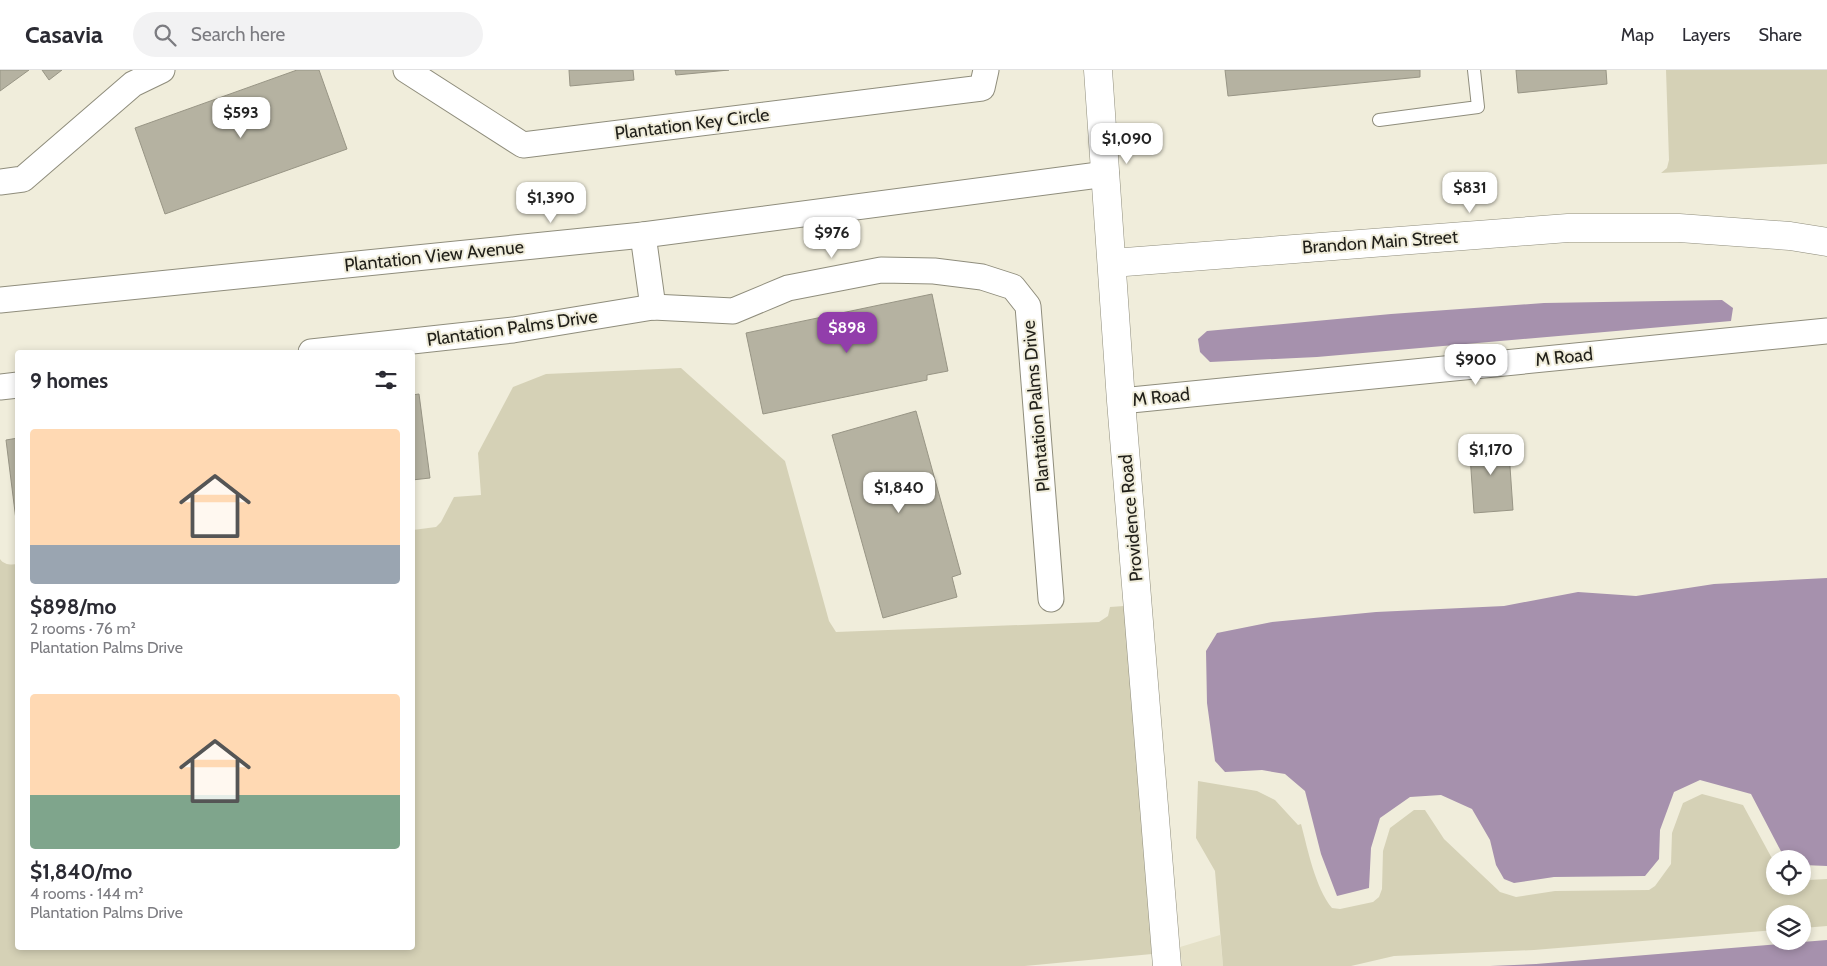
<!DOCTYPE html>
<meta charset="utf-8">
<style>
:root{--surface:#fff;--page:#f2f2f3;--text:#2b2b33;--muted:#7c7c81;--line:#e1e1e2;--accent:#923eab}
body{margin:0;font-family:Cabin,sans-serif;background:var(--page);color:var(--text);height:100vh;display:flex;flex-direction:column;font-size:19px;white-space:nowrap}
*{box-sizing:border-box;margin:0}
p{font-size:16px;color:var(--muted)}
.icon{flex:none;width:28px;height:28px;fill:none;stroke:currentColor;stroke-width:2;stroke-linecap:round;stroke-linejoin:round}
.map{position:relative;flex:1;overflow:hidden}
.panel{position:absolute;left:15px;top:280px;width:400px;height:600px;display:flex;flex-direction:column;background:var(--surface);border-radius:5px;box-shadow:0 2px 8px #0003}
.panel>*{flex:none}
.buttons{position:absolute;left:1766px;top:780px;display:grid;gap:10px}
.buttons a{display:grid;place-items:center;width:45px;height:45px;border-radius:50%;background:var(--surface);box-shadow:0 2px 8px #0003;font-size:25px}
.price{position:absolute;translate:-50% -42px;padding:0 11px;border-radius:10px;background:#fff;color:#222;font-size:16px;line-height:32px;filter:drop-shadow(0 1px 2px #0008)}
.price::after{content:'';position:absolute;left:50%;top:30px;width:15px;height:11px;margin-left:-8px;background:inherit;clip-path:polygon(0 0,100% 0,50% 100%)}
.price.active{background:var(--accent);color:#fff}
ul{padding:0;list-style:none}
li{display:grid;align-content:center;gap:10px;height:265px;padding:0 15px}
li span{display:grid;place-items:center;height:155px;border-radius:5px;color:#555}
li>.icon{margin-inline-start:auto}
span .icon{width:90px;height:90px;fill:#fffc;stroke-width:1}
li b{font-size:21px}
h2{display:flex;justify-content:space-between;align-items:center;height:60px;padding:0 15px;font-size:21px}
header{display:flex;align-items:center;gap:30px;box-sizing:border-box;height:70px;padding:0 25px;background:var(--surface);border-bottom:1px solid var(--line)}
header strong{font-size:24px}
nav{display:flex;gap:28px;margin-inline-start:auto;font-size:18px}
.search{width:350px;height:45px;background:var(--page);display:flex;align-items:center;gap:12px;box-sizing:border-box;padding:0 18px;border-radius:28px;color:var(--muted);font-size:19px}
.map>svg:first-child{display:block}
.built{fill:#e5e1c8}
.green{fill:#d5d1b6}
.water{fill:#a691ad}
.building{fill:#b5b2a1;stroke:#989585}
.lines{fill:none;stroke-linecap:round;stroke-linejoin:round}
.service-casing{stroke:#8f8d7c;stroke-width:14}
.minor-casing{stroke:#8f8d7c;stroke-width:27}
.tertiary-casing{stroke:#8f8d7c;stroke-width:29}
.service{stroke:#fff;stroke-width:12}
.minor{stroke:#fff;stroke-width:25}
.tertiary{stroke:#fff;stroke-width:28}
.labels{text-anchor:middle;stroke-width:4;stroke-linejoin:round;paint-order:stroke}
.street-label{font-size:18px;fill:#201f19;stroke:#f0eddb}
</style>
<header>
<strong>Casavia</strong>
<div class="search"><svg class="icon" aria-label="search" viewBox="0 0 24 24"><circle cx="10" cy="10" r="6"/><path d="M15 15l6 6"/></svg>Search here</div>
<nav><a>Map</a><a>Layers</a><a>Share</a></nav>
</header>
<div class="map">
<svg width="1827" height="896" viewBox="0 0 1827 896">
<rect width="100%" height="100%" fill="#f0eddb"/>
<path class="built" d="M1220,865l3,31h-41l-2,-19z"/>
<g class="green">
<path d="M1666,0h161v94l-166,9 6,-5 2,-8z"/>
<path d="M681,298l104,93 44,160 7,11 263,-10 9,-6 2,-9 14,-1 28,348 -127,12h-1025v-407c4,6 11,6 18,5v384h394l1,-418 23,-3 5,-5 13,-25 27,-2 -3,-42 35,-66 33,-13z"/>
<path d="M1198,711l59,10 18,9 23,25 3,-1c7,26 14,63 31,84l8,1 33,-7 6,-5 3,-8 1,-38 7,-23 24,-18h11l19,29 56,53 16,5 39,-6 94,-1 6,-4 16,-22 1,-31 11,-30 19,-9 41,11 32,59v22h27l1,-7 5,1 19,-1v47l-24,2 -1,-14h-27v16l-241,20 -140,6 -43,10h-128l-8,-95 -19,-33z"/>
</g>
<g class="water">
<path d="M1722,230l11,8 -2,13 -414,36 -107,5 -10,-10 -2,-13 9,-8 184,-17 153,-11z"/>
<path d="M1827,508v288l-24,-1 -1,-6h-17l-34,-65 -51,-14 -26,12 -14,38 -1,29 -14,17 -91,1 -40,6 -10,-4 -8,-14 -6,-25 -18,-31 -31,-14 -31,2 -30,21 -9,30 -2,40 -32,8 -16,-42 -16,-63 -20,-17 -23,-4 -37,2 -10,-11 -8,-58 -1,-52 11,-18 55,-11 104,-10 128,-6 74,-14 58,4 78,-12z"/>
<path d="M1827,870v26h-337l46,-2z"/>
</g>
<g class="building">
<path d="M0,0h29l-29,21z"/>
<path d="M42,0h20l-13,10z"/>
<path d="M297,0h22l28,79 -182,65 -30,-86z"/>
<path d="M569,0h64l1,10 -64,6z"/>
<path d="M675,0h54l-53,5z"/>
<path d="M1225,0h195v7l-192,19z"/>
<path d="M1516,0h90l1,14 -89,9z"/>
<path d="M932,224l16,77 -21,4v5l-164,34 -17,-81z"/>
<path d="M419,324l11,84 -18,2v-85z"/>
<path d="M916,341l45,163 -9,3 5,20 -74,21 -51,-183z"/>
<path d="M18,368v82h-2l-10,-80z"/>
<path d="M1508,368l5,72 -39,3 -5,-72z"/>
</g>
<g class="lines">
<defs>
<path id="service" d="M1379,50l99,-13 -4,-37"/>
<g id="minor">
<path d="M406,0l117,75 459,-57 4,-18"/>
<path d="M0,112l23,-3 110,-95 29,-14"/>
<path d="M643,165l10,72"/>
<path d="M0,230l643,-65 463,-61"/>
<path d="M311,282l202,-22 140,-23 80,4 55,-23 93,-18 53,1 48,6 31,10 15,19 23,293"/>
<path d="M0,317l18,-2"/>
<path d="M1121,331l706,-70"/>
</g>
<g id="tertiary">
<path d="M1098,0l23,331 46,565"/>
<path d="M1112,193l456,-35h111l111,8 37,6"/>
</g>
</defs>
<use href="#service" class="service-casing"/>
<use href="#minor" class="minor-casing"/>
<use href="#tertiary" class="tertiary-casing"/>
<use href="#service" class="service"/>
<use href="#minor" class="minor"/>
<use href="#tertiary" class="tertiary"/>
</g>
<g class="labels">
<g class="street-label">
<text transform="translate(692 54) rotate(-7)" y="6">Plantation Key Circle</text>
<text transform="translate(1380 172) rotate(-4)" y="6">Brandon Main Street</text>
<text transform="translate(434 186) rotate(-6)" y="6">Plantation View Avenue</text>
<text transform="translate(512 258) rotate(-8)" y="6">Plantation Palms Drive</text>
<text transform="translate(1564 287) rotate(-6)" y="6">M Road</text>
<text transform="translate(1161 327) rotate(-6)" y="6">M Road</text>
<text transform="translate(1036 336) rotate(-95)" y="6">Plantation Palms Drive</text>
<text transform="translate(1131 448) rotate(-95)" y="6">Providence Road</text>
</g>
</g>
</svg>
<div class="buttons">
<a><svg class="icon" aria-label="locate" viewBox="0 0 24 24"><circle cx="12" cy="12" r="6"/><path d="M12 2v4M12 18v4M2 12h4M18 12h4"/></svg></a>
<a><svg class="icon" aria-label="layers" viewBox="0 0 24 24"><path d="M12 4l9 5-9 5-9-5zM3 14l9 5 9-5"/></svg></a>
</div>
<b class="price" style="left:241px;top:69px">$593</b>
<b class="price" style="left:1127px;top:95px">$1,090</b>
<b class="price" style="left:1470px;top:144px">$831</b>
<b class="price" style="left:551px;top:154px">$1,390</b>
<b class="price" style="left:832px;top:189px">$976</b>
<b class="price active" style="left:847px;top:284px">$898</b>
<b class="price" style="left:1476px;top:316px">$900</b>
<b class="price" style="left:1491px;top:406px">$1,170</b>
<b class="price" style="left:899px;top:444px">$1,840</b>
<section class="panel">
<h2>9 homes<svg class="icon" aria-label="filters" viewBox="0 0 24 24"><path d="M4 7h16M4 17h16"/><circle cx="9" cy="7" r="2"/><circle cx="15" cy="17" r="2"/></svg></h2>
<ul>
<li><span style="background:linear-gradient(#ffd9b3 75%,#9aa5b1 0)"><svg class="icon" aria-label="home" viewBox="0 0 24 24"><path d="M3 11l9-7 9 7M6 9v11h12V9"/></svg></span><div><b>$898/mo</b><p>2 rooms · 76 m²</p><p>Plantation Palms Drive</p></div></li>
<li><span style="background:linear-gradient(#ffd9b3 65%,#7fa58c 0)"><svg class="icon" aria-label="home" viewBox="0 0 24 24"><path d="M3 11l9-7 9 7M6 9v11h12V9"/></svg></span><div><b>$1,840/mo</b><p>4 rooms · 144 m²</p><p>Plantation Palms Drive</p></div></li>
</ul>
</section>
</div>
